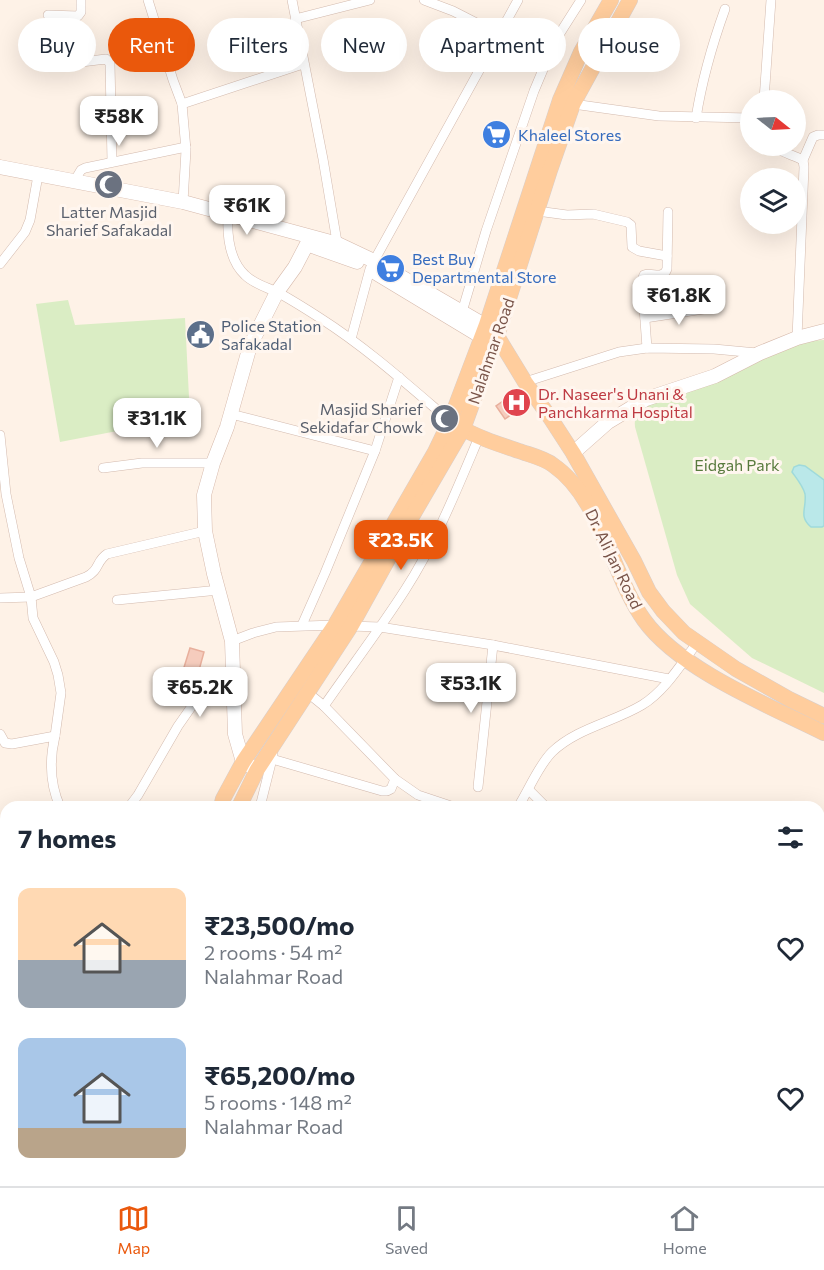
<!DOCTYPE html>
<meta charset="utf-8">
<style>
:root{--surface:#fff;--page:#f6f6f7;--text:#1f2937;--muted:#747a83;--line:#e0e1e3;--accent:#ea580c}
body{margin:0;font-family:Commissioner,sans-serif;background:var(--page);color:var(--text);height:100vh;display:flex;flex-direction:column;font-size:22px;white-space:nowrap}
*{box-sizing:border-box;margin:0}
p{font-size:20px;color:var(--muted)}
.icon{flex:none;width:33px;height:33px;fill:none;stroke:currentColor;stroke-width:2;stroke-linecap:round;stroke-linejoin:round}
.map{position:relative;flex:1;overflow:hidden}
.side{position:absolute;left:0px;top:801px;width:825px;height:386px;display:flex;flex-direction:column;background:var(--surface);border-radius:18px 18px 0 0;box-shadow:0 6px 24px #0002}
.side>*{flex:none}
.hud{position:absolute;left:18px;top:18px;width:789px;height:54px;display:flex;gap:12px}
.needle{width:39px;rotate:108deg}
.controls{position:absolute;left:740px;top:90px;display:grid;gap:12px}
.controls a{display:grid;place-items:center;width:66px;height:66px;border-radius:50%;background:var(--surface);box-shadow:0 6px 24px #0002;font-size:30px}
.price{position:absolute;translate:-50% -51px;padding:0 14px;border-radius:12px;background:#fff;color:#222;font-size:20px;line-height:39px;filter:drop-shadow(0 2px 3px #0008)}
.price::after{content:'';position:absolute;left:50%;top:36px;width:18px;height:14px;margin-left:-9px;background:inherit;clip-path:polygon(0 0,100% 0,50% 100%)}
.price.selected{background:var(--accent);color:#fff}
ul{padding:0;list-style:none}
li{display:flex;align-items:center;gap:18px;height:150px;padding:0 18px}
li span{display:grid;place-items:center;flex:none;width:168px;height:120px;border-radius:12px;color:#555}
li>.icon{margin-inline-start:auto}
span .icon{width:72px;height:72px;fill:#fffc;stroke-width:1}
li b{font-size:26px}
h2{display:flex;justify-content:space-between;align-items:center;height:72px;padding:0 18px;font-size:26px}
.tag{padding:0 21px;border-radius:27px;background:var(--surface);box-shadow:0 6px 24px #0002;font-size:21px;line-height:54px}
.tag.selected{background:var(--accent);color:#fff}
.tabs{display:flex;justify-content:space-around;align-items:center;height:84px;border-top:2px solid var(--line);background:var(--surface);font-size:16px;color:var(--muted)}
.tabs a{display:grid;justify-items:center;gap:3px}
.tabs .selected{color:var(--accent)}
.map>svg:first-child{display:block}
.green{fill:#daedc4}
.water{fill:#bae8e9;stroke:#9fdadb;stroke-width:1.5}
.building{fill:#f5ccbd;stroke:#e8af9c;stroke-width:1.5}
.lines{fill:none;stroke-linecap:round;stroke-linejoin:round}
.street-casing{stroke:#d3baae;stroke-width:10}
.secondary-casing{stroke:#d6b9ab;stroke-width:15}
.primary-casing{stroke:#d9cfcc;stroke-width:16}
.street{stroke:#fff;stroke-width:9}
.secondary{stroke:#fff;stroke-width:14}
.primary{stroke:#ffcd9d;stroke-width:15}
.labels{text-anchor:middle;stroke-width:6;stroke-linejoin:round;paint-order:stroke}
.shop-label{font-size:16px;fill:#366cbe;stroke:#fff6ef;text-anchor:start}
.worship-label{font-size:16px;fill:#5b616d;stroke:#fff6ef}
.service-label{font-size:16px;fill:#4e5e75;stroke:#fff6ef;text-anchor:start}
.street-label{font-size:16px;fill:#795449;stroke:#fff6ef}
.health-label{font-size:16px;fill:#be3a42;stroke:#fff6ef;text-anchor:start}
.park-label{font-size:16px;fill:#587a3d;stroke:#fff6ef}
</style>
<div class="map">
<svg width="824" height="1186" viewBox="0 0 824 1186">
<rect width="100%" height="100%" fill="#fef2e7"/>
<g class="green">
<path d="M68,300l7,25 110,-7 5,99 -130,25 -24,-138z"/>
<path d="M824,340v353l-72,-35 -62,-54 -13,-29 -42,-148c-1,-11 2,-15 11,-22l147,-63z"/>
</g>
<g class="water">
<path d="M799,465l6,1 19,14v46l-2,1h-11c-13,-11 -4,-19 -6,-33 -2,-8 -8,-15 -13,-22l2,-5z"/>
<path d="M0,844l6,19v317l104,1 2,5h-112z"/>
</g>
<g class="building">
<path d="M519,390l9,13 -23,16 -9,-13z"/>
<path d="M190,648l14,4 -8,29 -15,-4z"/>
</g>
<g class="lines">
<defs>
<g id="street">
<path d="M148,0l25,80 9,24 4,46 -3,52"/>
<path d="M292,0l31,159 15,89"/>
<path d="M424,0l29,11 47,24"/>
<path d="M48,15l30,1 3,-4v-12"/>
<path d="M295,19l75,-19"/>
<path d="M73,63l33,-4 4,4 2,99"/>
<path d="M764,100l7,-100"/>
<path d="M182,104l121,-40"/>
<path d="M573,104l86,12 91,2"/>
<path d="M696,118c6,-38 16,-73 29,-109"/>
<path d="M773,146c10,7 20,9 30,14l1,7 -7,171"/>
<path d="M803,160l10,-23 5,-2h6"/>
<path d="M75,180l6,-10 4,-2 101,-21"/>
<path d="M537,211l30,4 26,-1 34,8 4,3 1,22 7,4 28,5"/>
<path d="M228,215c-1,20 1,45 17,60 9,9 21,12 32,17 15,8 29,17 43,26 47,30 88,67 130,103"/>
<path d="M0,264l25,-32 5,-12 7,-39"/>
<path d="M462,312l24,-81 48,-140 21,-50 26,-41"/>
<path d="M645,318l65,-10"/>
<path d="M351,339l19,-70 4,-8 144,-261"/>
<path d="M647,348l-5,-68 2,-5c8,-3 19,5 23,-6l1,-57"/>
<path d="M525,382l94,-30 28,-4 67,1 43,4"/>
<path d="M231,414l144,37"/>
<path d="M0,435l6,59 13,64 12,39 2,21 21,44 4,13 3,18 -6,43"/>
<path d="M103,468l39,-5h71"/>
<path d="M0,598l31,-1 55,-20c14,-7 10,-16 21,-23l98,-23"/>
<path d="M117,600l102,-10"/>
<path d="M302,625l23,-52 50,-122 24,-74"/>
<path d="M349,626l31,1 113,18 176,34"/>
<path d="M232,641l21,-8 23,-6 59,-2"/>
<path d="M308,693l16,13 71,73 23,16 36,12"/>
<path d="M324,706c27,-39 56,-77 81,-116 31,-48 52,-101 74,-153"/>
<path d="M0,734l5,9 7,1 43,-8c-6,25 -5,48 5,71"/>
<path d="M272,759l110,32h5l4,-2 4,-10"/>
<path d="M478,787l15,-142"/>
<path d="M529,790l17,17"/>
<path d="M129,807l9,-12 40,-69 21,-30 16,-13 18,-4"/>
<path d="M260,807l13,-52"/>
<path d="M518,807c11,-17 20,-41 34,-55 25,-24 62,-30 90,-47 23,-14 39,-41 55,-62"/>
<path d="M819,900l5,2"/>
<path d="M819,1061h5"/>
<path d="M166,1180l1,6"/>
<path d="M252,1180l2,6"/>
<path d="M315,1186l3,-6"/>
<path d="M391,1186v-6"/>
<path d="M635,1186l1,-6"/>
<path d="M816,1186v-3"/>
</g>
<g id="secondary">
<path d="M0,167l183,35 155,42 36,17 112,65"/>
<path d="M312,246l45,16"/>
<path d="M376,273l106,64"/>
<path d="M573,453l35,-31 38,-23 69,-23 45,-23 37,-15 27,-7"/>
<path d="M257,770l-14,-8 -8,-28 -3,-93 -18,-67 -9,-43 -1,-36 9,-32 14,-36 23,-81 27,-54 18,-25 12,-23"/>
</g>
<g id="primary">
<path d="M497,336l28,46 26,37 22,34 61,108 15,31 14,19 21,22 52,36 53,30 35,17"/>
<path d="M456,425c20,12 42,19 63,26 11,4 25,7 34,14 48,33 58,109 91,155 36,50 126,86 180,113"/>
<path d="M221,807l2,-8 20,-37 92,-137 100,-173 15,-31 36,-95 74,-226 21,-48 30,-52"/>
<path d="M239,807l18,-37 94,-144 56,-101 56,-96 34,-93 53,-166 23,-66 57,-104"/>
<path d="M216,1180l1,6"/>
<path d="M231,1180l1,6"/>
</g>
</defs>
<use href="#street" class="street-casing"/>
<use href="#secondary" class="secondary-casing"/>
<use href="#primary" class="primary-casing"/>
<use href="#street" class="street"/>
<use href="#secondary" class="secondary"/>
<use href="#primary" class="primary"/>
</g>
<defs>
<symbol id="supermarket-disc" viewBox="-11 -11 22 22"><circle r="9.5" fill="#3f7fe0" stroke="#fff6ef"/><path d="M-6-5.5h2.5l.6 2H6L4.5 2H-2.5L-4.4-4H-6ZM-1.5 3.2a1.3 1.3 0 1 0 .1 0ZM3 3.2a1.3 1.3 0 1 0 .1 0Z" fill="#fff"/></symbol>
<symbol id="mosque-disc" viewBox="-11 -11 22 22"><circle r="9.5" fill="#6b7280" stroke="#fff6ef"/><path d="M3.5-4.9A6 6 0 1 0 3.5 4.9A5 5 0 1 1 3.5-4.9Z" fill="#fff"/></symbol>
<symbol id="civic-disc" viewBox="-11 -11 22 22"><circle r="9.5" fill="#5c6f8a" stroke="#fff6ef"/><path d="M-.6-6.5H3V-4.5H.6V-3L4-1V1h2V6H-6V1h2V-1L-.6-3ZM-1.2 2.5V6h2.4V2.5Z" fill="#fff"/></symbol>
<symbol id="hospital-disc" viewBox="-11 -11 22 22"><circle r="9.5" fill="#e0444e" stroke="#fff6ef"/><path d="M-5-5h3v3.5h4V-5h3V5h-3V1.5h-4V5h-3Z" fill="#fff"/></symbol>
</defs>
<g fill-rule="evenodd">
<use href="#supermarket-disc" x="480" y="118" width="33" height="33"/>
<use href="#mosque-disc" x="92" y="168" width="33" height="33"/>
<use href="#supermarket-disc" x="374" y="252" width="33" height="33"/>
<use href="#civic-disc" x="184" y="318" width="33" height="33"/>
<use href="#hospital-disc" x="500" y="386" width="33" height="33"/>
<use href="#mosque-disc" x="428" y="402" width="33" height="33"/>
</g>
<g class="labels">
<g class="shop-label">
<text x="518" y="141">Khaleel Stores</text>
<text x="412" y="265">Best Buy<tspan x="412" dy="18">Departmental Store</tspan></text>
</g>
<g class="worship-label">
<text x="109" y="218">Latter Masjid<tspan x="109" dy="18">Sharief Safakadal</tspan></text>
<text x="423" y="415" text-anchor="end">Masjid Sharief<tspan x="423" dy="18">Sekidafar Chowk</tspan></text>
</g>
<g class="service-label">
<text x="221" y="332">Police Station<tspan x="221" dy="18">Safakadal</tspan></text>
</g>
<g class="street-label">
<text transform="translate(491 351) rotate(-71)" y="6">Nalahmar Road</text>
<text transform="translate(614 559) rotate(64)" y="6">Dr. Ali Jan Road</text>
</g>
<g class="health-label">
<text x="538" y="400">Dr. Naseer's Unani &amp;<tspan x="538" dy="18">Panchkarma Hospital</tspan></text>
</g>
<g class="park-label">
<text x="737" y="471">Eidgah Park</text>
</g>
</g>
</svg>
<div class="controls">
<a><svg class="needle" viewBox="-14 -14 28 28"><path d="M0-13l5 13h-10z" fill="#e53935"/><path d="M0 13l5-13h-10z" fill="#747a83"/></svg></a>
<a><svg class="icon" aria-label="layers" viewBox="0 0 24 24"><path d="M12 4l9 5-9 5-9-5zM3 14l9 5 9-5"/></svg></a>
</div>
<b class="price" style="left:119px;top:147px">₹58K</b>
<b class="price" style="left:247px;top:236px">₹61K</b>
<b class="price" style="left:679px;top:326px">₹61.8K</b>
<b class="price" style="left:157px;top:449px">₹31.1K</b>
<b class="price selected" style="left:401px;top:571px">₹23.5K</b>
<b class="price" style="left:471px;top:714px">₹53.1K</b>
<b class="price" style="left:200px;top:718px">₹65.2K</b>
<div class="hud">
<a class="tag">Buy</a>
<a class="tag selected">Rent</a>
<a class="tag">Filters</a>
<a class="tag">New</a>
<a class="tag">Apartment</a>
<a class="tag">House</a>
</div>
<section class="side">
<h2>7 homes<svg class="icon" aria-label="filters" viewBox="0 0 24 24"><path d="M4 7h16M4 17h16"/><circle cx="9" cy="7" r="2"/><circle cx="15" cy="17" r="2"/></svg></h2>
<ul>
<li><span style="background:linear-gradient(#ffd9b3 60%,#9aa5b1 0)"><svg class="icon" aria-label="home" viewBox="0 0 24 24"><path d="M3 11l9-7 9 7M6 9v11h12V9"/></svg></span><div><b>₹23,500/mo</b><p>2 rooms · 54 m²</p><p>Nalahmar Road</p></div><svg class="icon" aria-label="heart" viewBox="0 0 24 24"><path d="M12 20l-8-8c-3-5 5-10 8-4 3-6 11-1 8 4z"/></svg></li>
<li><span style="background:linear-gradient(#a9c7e8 75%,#b9a48a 0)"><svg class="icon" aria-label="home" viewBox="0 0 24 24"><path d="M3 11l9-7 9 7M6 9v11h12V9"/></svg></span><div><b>₹65,200/mo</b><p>5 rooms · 148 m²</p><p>Nalahmar Road</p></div><svg class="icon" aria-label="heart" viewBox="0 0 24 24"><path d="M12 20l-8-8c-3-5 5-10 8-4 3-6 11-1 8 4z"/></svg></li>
</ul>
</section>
</div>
<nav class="tabs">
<a class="selected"><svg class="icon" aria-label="map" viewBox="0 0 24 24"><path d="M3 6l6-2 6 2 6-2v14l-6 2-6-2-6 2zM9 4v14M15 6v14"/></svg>Map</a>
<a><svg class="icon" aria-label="saved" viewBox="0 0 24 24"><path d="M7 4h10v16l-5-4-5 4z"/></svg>Saved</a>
<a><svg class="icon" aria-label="home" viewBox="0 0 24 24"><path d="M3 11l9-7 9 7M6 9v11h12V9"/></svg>Home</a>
</nav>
